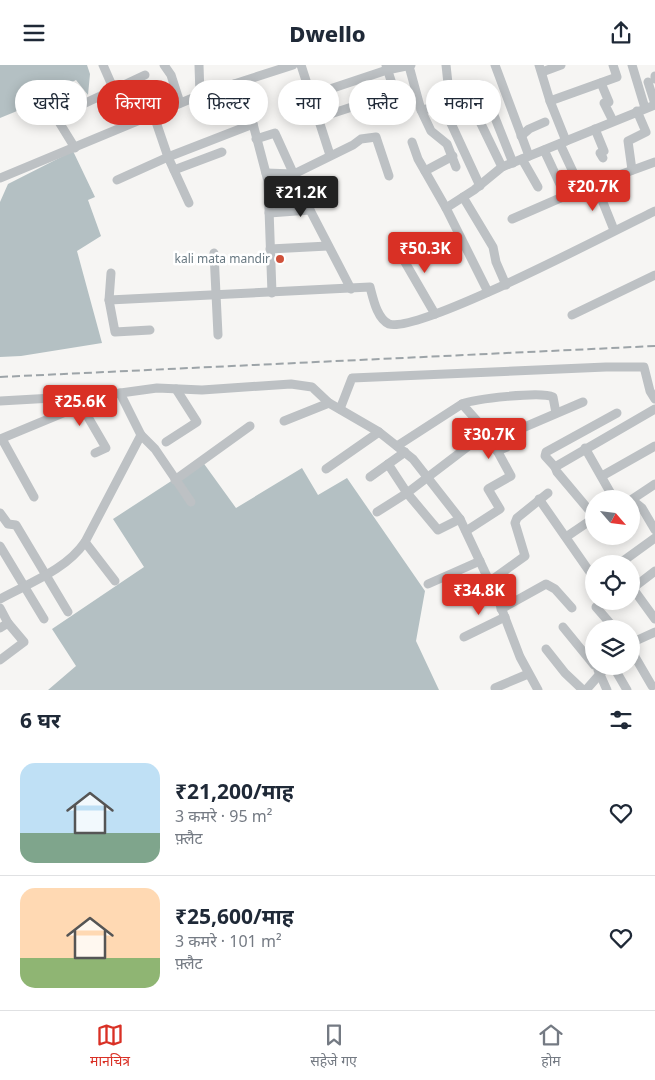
<!DOCTYPE html>
<html lang="hi">
<meta charset="utf-8">
<style>
:root{--surface:#fff;--page:#f2f2f3;--text:#1f2937;--muted:#747a83;--line:#e0e1e3;--accent:#d93025}
body{margin:0;font-family:"Noto Sans","Noto Sans Devanagari",sans-serif;background:var(--page);color:var(--text);height:100vh;display:flex;flex-direction:column;font-size:19px;white-space:nowrap}
*{box-sizing:border-box;margin:0}
p{font-size:16px;color:var(--muted)}
.icon{flex:none;width:28px;height:28px;fill:none;stroke:currentColor;stroke-width:2;stroke-linecap:round;stroke-linejoin:round}
.map{position:relative;height:625px;overflow:hidden}
.side{display:flex;flex-direction:column;background:var(--surface);flex:1}
.side>*{flex:none}
.guide{position:absolute;left:15px;top:15px;width:625px;height:45px;display:flex;gap:10px}
.needle{width:32px;rotate:118deg}
.buttons{position:absolute;left:585px;top:425px;display:grid;gap:10px}
.buttons a{display:grid;place-items:center;width:55px;height:55px;border-radius:50%;background:var(--surface);box-shadow:0 2px 12px #0003;font-size:25px}
.price{position:absolute;translate:-50% -42px;padding:0 11px;border-radius:5px;background:var(--accent);color:#fff;font-size:16px;line-height:32px;filter:drop-shadow(0 1px 2px #0008)}
.price::after{content:'';position:absolute;left:50%;top:30px;width:15px;height:11px;margin-left:-8px;background:inherit;clip-path:polygon(0 0,100% 0,50% 100%)}
.price.on{background:#222;color:#fff}
ul{padding:0;list-style:none}
li{display:flex;align-items:center;gap:15px;height:125px;padding:0 20px}
li+li{border-top:1px solid var(--line)}
li span{display:grid;place-items:center;flex:none;width:140px;height:100px;border-radius:15px;color:#555}
li>.icon{margin-inline-start:auto}
span .icon{width:60px;height:60px;fill:#fffc;stroke-width:1}
li b{font-size:21px}
h2{display:flex;justify-content:space-between;align-items:center;height:60px;padding:0 20px;font-size:21px}
.tag{padding:0 18px;border-radius:22px;background:var(--surface);box-shadow:0 2px 12px #0003;font-size:18px;line-height:45px}
.tag.on{background:var(--accent);color:#fff}
header{display:flex;justify-content:space-between;align-items:center;height:65px;padding:0 20px;background:var(--surface);font-size:22px;font-weight:800}
.dock{display:flex;justify-content:space-around;align-items:center;height:70px;border-top:1px solid var(--line);background:var(--surface);font-size:14px;color:var(--muted)}
.dock a{display:grid;justify-items:center;gap:2px}
.dock .on{color:var(--accent)}
.map>svg:first-child{display:block}
.water{fill:#b4c0c3}
.lines{fill:none;stroke-linecap:round;stroke-linejoin:round}
.minor{stroke:#bdc1c4;stroke-width:9}
.rail{stroke:#9da4a8;stroke-width:2;stroke-dasharray:8 4;stroke-linecap:butt}
.poi-dot{fill:#d05039;stroke:#fff;stroke-width:2}
.labels{text-anchor:middle;stroke-width:5;stroke-linejoin:round;paint-order:stroke}
.poi-label{font-size:12px;fill:#687881;stroke:#fff;text-anchor:end}
</style>
<header><svg class="icon" aria-label="menu" viewBox="0 0 24 24"><path d="M4 6h16M4 12h16M4 18h16"/></svg>Dwello<svg class="icon" aria-label="share" viewBox="0 0 24 24"><path d="M12 15V3M7 8l5-5 5 5M5 13v7h14v-7"/></svg></header>
<div class="map">
<svg width="655" height="625" viewBox="0 0 655 625">
<rect width="100%" height="100%" fill="#f6f5f3"/>
<g class="water">
<path d="M0,0h87l3,9 -2,21 -12,-15 -19,10 7,18 -16,9 -9,-15 -39,16z"/>
<path d="M73,86l22,46 -7,3 13,36 -24,15 25,92 -81,13 -21,1v-155l8,-18z"/>
<path d="M202,396l34,47 66,-40 16,27 29,-17 78,113 -9,50 23,49h-391l28,-24 -24,-37 92,-62 -31,-48z"/>
</g>
<g class="lines">
<g class="minor">
<path d="M103,0l11,25"/>
<path d="M164,0l7,10 9,28"/>
<path d="M199,0l1,30"/>
<path d="M301,0l29,90"/>
<path d="M446,0l4,37 -7,4 -22,4 10,21 16,13 9,23"/>
<path d="M495,0l34,91"/>
<path d="M632,0l13,43"/>
<path d="M409,1l12,44"/>
<path d="M542,7l19,-7"/>
<path d="M655,11v3"/>
<path d="M648,17l7,22"/>
<path d="M601,18l8,19 -5,1 9,18"/>
<path d="M234,19l19,40 15,57 4,112"/>
<path d="M482,20l31,78"/>
<path d="M467,30l35,72"/>
<path d="M309,31l78,-26 24,-5"/>
<path d="M550,36l67,-24 -4,-12"/>
<path d="M443,41l37,80"/>
<path d="M154,51l14,41 21,46"/>
<path d="M318,53l77,-25 -9,-28"/>
<path d="M595,64l9,22 -4,2 3,5"/>
<path d="M521,71l8,-7 16,-7"/>
<path d="M256,74l19,-6 35,77 41,79"/>
<path d="M566,76l89,-36"/>
<path d="M412,77l6,17 28,49 42,84"/>
<path d="M560,79l21,45"/>
<path d="M75,83l-16,-26 3,-8 83,-39"/>
<path d="M544,85l22,47"/>
<path d="M522,94l16,28"/>
<path d="M174,105l48,-18"/>
<path d="M632,105l-4,-29 18,-9 -9,-21"/>
<path d="M425,106l28,-15"/>
<path d="M266,108l28,1 59,-29 8,-6 15,-2 13,39"/>
<path d="M0,113l200,-83 93,-30"/>
<path d="M117,115l51,-23 85,-33"/>
<path d="M596,120l18,45"/>
<path d="M463,132l30,50 3,15 10,23"/>
<path d="M446,143l28,-18 28,-23 64,-26 -16,-40 -11,-36"/>
<path d="M269,148l41,-3"/>
<path d="M512,154l69,-30 74,-27"/>
<path d="M395,180l40,69"/>
<path d="M270,184l58,-3"/>
<path d="M214,188l4,82"/>
<path d="M111,208l-2,27 6,32 35,-2"/>
<path d="M109,235l261,-13c3,11 7,32 19,37 30,10 226,-94 266,-113"/>
<path d="M572,250l83,-40"/>
<path d="M0,336l106,-6 51,-7 45,2 89,-6 21,3 17,16 50,29 34,27 47,60 39,83 21,55 18,33"/>
<path d="M81,340l25,43 -11,5"/>
<path d="M340,344l12,-31 254,-11h38l6,24 5,8"/>
<path d="M284,356l45,-18"/>
<path d="M141,370l14,14 36,53"/>
<path d="M0,374l99,-41"/>
<path d="M2,374l32,58"/>
<path d="M166,377l31,-20 -21,-33"/>
<path d="M397,381l65,-42"/>
<path d="M585,383l29,51"/>
<path d="M497,386l10,-4 4,-11 9,-7 63,-27"/>
<path d="M388,399l19,29 31,37 22,-11"/>
<path d="M555,402l-10,-11 1,-4 71,-39"/>
<path d="M326,404l53,-37"/>
<path d="M602,411l53,-30"/>
<path d="M370,412l35,-25"/>
<path d="M175,415l75,-54"/>
<path d="M539,434l55,79"/>
<path d="M631,435l24,-16"/>
<path d="M632,435l10,8 13,22"/>
<path d="M377,447l30,-19 80,-61"/>
<path d="M0,448l8,11 8,1 52,87"/>
<path d="M594,451l-37,-44 -2,-5 100,-58"/>
<path d="M466,466l34,-22 -12,-20 23,-13 -24,-44 -25,-28c12,-5 79,-13 91,-7l3,16"/>
<path d="M566,472l28,-19"/>
<path d="M85,477l30,39"/>
<path d="M0,481l44,73"/>
<path d="M619,499l36,-26"/>
<path d="M489,517l36,-26 -10,-33 2,-5 31,-25"/>
<path d="M428,519l52,-23"/>
<path d="M631,521l24,33"/>
<path d="M633,523l22,-17"/>
<path d="M0,534c29,-16 66,-29 85,-57l56,-107 -21,-42"/>
<path d="M596,542l19,22"/>
<path d="M0,543l8,15"/>
<path d="M501,544l45,-25 9,5 17,19"/>
<path d="M563,562l31,38"/>
<path d="M0,563l8,-5 16,19 -24,18"/>
<path d="M464,572l41,-20"/>
<path d="M631,578l24,-11"/>
<path d="M546,584l19,24 18,17"/>
<path d="M631,585l21,36"/>
<path d="M613,601l14,24"/>
<path d="M598,605l9,20"/>
<path d="M495,623l33,-14"/>
<path d="M586,625l21,-24"/>
</g>
<path class="rail" d="M0,312l655,-31"/>
</g>
<circle class="poi-dot" cx="280" cy="194" r="5"/>
<g class="labels">
<g class="poi-label">
<text x="270" y="198">kali mata mandir</text>
</g>
</g>
</svg>
<div class="buttons">
<a><svg class="needle" viewBox="-14 -14 28 28"><path d="M0-13l5 13h-10z" fill="#e53935"/><path d="M0 13l5-13h-10z" fill="#747a83"/></svg></a>
<a><svg class="icon" aria-label="locate" viewBox="0 0 24 24"><circle cx="12" cy="12" r="6"/><path d="M12 2v4M12 18v4M2 12h4M18 12h4"/></svg></a>
<a><svg class="icon" aria-label="layers" viewBox="0 0 24 24"><path d="M12 4l9 5-9 5-9-5zM3 14l9 5 9-5"/></svg></a>
</div>
<b class="price" style="left:593px;top:147px">₹20.7K</b>
<b class="price on" style="left:301px;top:153px">₹21.2K</b>
<b class="price" style="left:425px;top:209px">₹50.3K</b>
<b class="price" style="left:80px;top:362px">₹25.6K</b>
<b class="price" style="left:489px;top:395px">₹30.7K</b>
<b class="price" style="left:479px;top:551px">₹34.8K</b>
<div class="guide">
<a class="tag">खरीदें</a>
<a class="tag on">किराया</a>
<a class="tag">फ़िल्टर</a>
<a class="tag">नया</a>
<a class="tag">फ़्लैट</a>
<a class="tag">मकान</a>
</div>
</div>
<section class="side">
<h2>6 घर<svg class="icon" aria-label="filters" viewBox="0 0 24 24"><path d="M4 7h16M4 17h16"/><circle cx="9" cy="7" r="2"/><circle cx="15" cy="17" r="2"/></svg></h2>
<ul>
<li><span style="background:linear-gradient(#bfe0f5 70%,#7fa58c 0)"><svg class="icon" aria-label="home" viewBox="0 0 24 24"><path d="M3 11l9-7 9 7M6 9v11h12V9"/></svg></span><div><b>₹21,200/माह</b><p>3 कमरे · 95 m²</p><p>फ़्लैट</p></div><svg class="icon" aria-label="heart" viewBox="0 0 24 24"><path d="M12 20l-8-8c-3-5 5-10 8-4 3-6 11-1 8 4z"/></svg></li>
<li><span style="background:linear-gradient(#ffd9b3 70%,#8fb573 0)"><svg class="icon" aria-label="home" viewBox="0 0 24 24"><path d="M3 11l9-7 9 7M6 9v11h12V9"/></svg></span><div><b>₹25,600/माह</b><p>3 कमरे · 101 m²</p><p>फ़्लैट</p></div><svg class="icon" aria-label="heart" viewBox="0 0 24 24"><path d="M12 20l-8-8c-3-5 5-10 8-4 3-6 11-1 8 4z"/></svg></li>
</ul>
</section>
<nav class="dock">
<a class="on"><svg class="icon" aria-label="map" viewBox="0 0 24 24"><path d="M3 6l6-2 6 2 6-2v14l-6 2-6-2-6 2zM9 4v14M15 6v14"/></svg>मानचित्र</a>
<a><svg class="icon" aria-label="saved" viewBox="0 0 24 24"><path d="M7 4h10v16l-5-4-5 4z"/></svg>सहेजे गए</a>
<a><svg class="icon" aria-label="home" viewBox="0 0 24 24"><path d="M3 11l9-7 9 7M6 9v11h12V9"/></svg>होम</a>
</nav>
